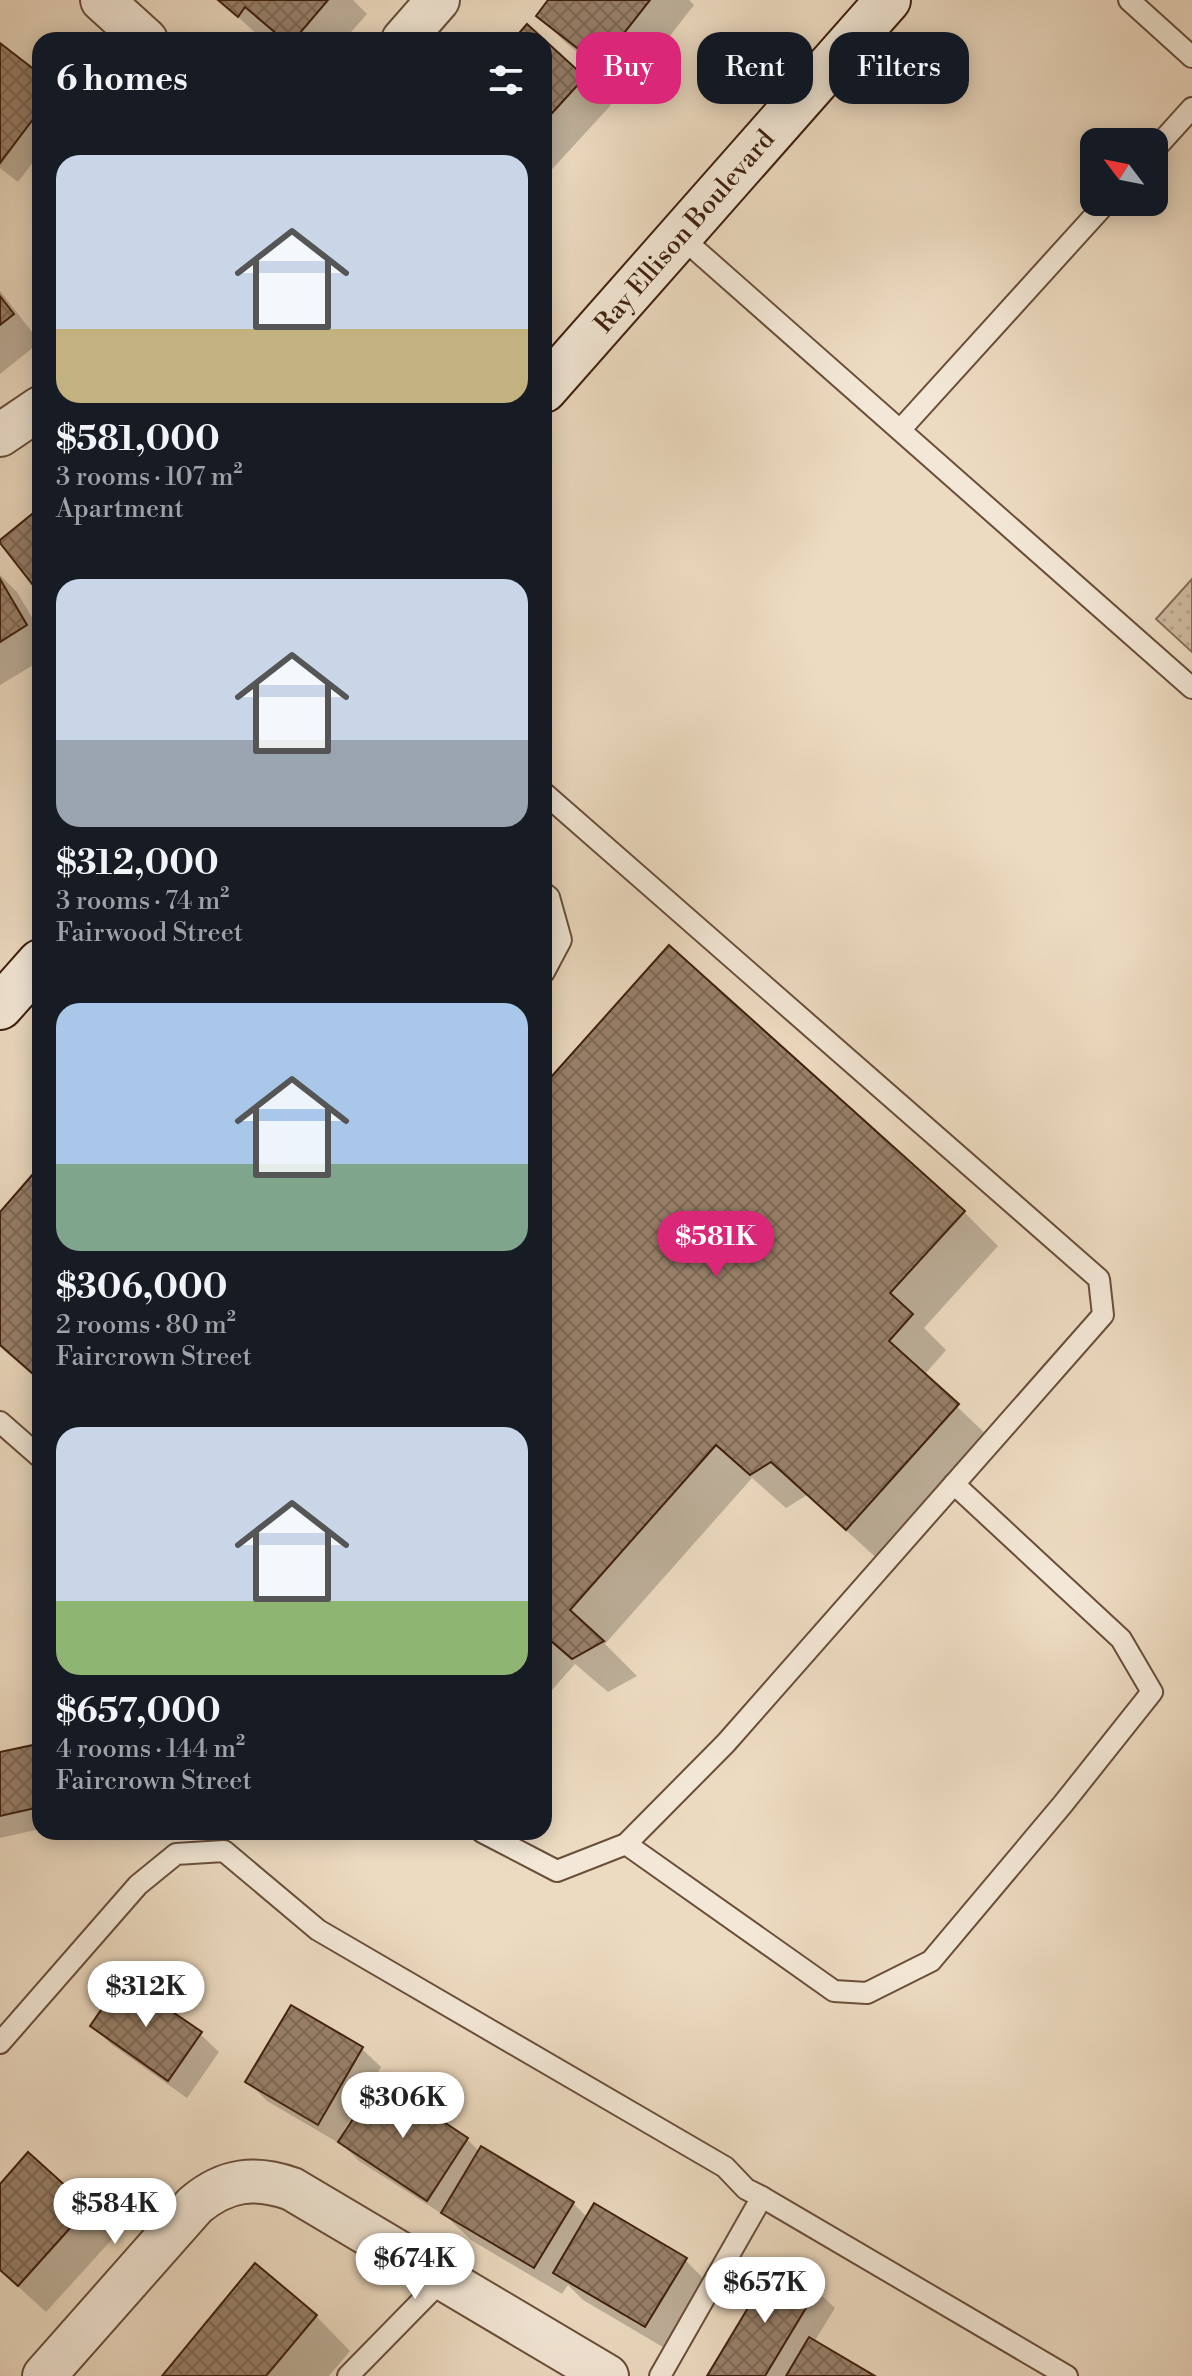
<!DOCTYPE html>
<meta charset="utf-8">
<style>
:root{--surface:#171b24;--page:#242831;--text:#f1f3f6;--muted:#9ea1a6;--accent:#db2777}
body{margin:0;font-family:"Libre Bodoni",serif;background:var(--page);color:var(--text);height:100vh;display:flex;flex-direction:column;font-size:30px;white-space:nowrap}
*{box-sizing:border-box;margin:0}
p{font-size:26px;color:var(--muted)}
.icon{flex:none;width:44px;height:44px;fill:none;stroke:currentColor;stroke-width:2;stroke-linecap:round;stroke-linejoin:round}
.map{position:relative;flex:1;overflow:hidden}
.panel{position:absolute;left:32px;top:32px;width:520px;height:1808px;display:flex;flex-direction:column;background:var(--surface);border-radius:24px;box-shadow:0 4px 20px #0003}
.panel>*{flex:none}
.top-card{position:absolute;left:576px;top:32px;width:496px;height:72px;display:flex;gap:16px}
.needle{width:52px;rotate:302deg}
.buttons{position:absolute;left:1080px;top:128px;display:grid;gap:16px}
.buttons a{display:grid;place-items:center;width:88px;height:88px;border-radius:16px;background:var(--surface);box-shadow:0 4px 20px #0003;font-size:40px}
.price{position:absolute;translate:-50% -68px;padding:0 18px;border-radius:28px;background:#fff;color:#222;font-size:26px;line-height:52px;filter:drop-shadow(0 2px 4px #0008)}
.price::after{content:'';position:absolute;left:50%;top:48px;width:24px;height:18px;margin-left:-12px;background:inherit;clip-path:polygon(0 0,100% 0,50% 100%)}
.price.current{background:var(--accent);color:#fff}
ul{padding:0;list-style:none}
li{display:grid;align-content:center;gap:16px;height:424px;padding:0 24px}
li span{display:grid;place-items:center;height:248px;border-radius:24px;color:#555}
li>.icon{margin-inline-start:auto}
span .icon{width:144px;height:144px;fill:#fffc;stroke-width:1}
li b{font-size:34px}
h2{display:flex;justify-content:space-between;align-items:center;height:96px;padding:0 24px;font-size:34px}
.chip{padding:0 28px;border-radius:24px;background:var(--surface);box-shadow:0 4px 20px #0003;font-size:28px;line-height:72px}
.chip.current{background:var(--accent);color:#fff}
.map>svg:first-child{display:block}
.park{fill:url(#park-dots);stroke:#876d58;stroke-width:2}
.shadow{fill:#0003}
.building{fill:url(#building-cross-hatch);stroke:#3f1f0d;stroke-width:2}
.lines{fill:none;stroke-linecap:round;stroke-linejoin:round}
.lane-casing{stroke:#6a4e3a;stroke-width:24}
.street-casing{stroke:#6a4e3a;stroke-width:46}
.secondary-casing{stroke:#3f1f0d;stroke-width:48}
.lane{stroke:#f3e8d7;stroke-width:20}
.street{stroke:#f3e8d7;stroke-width:42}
.secondary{stroke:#f3e8d7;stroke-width:44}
.labels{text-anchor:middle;stroke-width:7;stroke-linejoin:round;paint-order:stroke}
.street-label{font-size:26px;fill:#3f1f0d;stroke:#f3e8d7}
</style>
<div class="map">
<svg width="1192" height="2376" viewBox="0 0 1192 2376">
<defs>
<pattern id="park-dots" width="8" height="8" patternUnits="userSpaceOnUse" patternTransform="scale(2)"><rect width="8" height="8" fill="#cfbba2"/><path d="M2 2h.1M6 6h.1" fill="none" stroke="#b3a08a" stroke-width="1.8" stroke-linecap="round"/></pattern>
<pattern id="building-cross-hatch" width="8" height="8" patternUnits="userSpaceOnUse" patternTransform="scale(2)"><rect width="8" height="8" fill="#99816b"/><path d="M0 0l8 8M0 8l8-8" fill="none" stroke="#7e6956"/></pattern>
</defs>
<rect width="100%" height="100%" fill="#eddbc1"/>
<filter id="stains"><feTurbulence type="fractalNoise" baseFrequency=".0025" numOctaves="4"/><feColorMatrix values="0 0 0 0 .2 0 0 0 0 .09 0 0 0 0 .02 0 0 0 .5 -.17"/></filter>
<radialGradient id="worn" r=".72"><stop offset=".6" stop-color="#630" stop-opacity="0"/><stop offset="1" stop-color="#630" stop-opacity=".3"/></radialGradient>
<path class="park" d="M1192,579v73l-36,-33z"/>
<g class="shadow">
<path d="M220,0h133l14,14 -23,26h-62l-9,-7 -5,7h-5z"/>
<path d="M551,0h138l5,5 -67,86 -61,-48 -28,-27z"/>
<path d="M544,42l67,63 -67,73z"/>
<path d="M0,46l40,30v77l-22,29 -18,-14z"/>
<path d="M40,164v14l-6,-6z"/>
<path d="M0,291l40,51 -40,32z"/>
<path d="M0,575l17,17 23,39v30l-40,24z"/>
<path d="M544,1088l420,124 34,34 -74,82 22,22 -22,25 68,65 -110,123 -75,-68 -21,13 -34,-30 -147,166 32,32 -29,16 -33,-28 -31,35z"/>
<path d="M40,1170v212l-40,-35v-132z"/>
<path d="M32,1747l8,8v74l-40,9v-84z"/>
<path d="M92,2026l108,8 19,18 -32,46 -76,-54z"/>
<path d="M362,2049l19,18 -37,63 123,9 13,13 93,51 15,15 97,42 27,27 -39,66 -90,-53 -15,-15 -6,9 -91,-54 -24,-23 -88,-56 -21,-21 -1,2 -70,-41 -19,-19z"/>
<path d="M28,2155l87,81 -69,76 -46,-42v-83z"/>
<path d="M816,2290l19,18 -21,34 57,34h-161z"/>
<path d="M316,2316l34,35 -21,25h-165z"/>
</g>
<g class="building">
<path d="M218,0h110l-34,40h-10l-39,-33 -7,10z"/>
<path d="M548,0h102l-51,65 -63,-49z"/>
<path d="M527,24l58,53 -41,45v-82h-31z"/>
<path d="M0,43l40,31v36l-40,53z"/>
<path d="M0,296l14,18 -14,11z"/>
<path d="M37,510l3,4v80l-40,-51v-3z"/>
<path d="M0,579l27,46 -27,17z"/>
<path d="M669,945l296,266 -75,82 23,21 -24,27 70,63 -113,126 -75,-68 -21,13 -34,-30 -146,165 34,31 -32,18 -28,-24v-550z"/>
<path d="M40,1166v214l-40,-35v-133z"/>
<path d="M33,1745l7,35v27l-40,9v-64z"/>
<path d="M123,1978l79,54 -34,49 -78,-55z"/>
<path d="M291,2005l72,42 -45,78 -73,-43z"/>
<path d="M379,2079l89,59 -41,63 -89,-59z"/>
<path d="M481,2146l93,56 -40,66 -93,-55z"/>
<path d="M28,2152l61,55 -71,79 -18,-16v-86z"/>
<path d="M594,2203l93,55 -42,69 -92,-54z"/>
<path d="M255,2263l62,52 -51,61h-104z"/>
<path d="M775,2263l43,25 -53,88h-58z"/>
<path d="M809,2337l66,39h-89z"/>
</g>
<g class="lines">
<defs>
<g id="lane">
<path d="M1129,0l63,57"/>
<path d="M1154,150l38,-42"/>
<path d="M680,236l512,452"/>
<path d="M901,429l206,-227"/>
<path d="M544,893l5,4 12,43 -17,32"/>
<path d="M0,1422l40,35"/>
<path d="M482,1832l75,39 69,-27 100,-101 377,-428 -4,-36 -555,-486"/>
<path d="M626,1844l208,147 33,2 64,-32 132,-157 89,-112 -31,-53 -167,-155"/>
<path d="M0,2043l138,-158 38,-31 48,-3 94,79 407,237 21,22 16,8 -102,179"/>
<path d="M762,2197l305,179"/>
<path d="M348,2376l95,-97"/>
</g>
<g id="street">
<path d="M102,0l44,40"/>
<path d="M403,40l35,-40"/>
<path d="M0,435l40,-27"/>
<path d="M44,2376l151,-171c31,-26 60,-29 97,-16l315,187"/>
</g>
<g id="secondary">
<path d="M544,390l344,-390"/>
<path d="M0,1007l40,-45"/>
</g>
</defs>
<use href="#lane" class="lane-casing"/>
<use href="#street" class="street-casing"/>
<use href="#secondary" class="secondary-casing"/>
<use href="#lane" class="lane"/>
<use href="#street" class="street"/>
<use href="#secondary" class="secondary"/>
</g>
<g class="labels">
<g class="street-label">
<text transform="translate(684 231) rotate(-49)" y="9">Ray Ellison Boulevard</text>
</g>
</g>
<rect width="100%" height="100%" filter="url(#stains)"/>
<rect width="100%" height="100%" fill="url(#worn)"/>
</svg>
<div class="buttons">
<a><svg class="needle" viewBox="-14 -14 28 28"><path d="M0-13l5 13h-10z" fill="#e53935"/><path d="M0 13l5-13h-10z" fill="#9ea1a6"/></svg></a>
</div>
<b class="price current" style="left:716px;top:1279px">$581K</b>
<b class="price" style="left:146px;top:2029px">$312K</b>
<b class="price" style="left:403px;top:2140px">$306K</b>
<b class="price" style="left:115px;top:2246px">$584K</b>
<b class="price" style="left:415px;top:2301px">$674K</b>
<b class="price" style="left:765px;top:2325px">$657K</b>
<div class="top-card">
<a class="chip current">Buy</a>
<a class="chip">Rent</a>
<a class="chip">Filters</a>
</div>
<section class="panel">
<h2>6 homes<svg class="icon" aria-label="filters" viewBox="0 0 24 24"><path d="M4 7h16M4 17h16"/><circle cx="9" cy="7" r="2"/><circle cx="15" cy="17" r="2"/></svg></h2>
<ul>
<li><span style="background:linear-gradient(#c9d6e8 70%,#c2b280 0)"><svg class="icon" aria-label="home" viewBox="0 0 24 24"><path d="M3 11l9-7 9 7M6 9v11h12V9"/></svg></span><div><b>$581,000</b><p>3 rooms · 107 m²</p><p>Apartment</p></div></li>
<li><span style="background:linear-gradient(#c9d6e8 65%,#9aa5b1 0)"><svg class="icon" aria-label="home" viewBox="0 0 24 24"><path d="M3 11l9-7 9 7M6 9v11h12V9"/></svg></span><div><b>$312,000</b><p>3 rooms · 74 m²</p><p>Fairwood Street</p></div></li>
<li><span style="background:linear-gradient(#a9c7e8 65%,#7fa58c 0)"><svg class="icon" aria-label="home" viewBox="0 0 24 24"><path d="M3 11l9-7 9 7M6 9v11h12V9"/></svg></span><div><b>$306,000</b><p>2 rooms · 80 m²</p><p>Faircrown Street</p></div></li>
<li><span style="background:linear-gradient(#c9d6e8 70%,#8fb573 0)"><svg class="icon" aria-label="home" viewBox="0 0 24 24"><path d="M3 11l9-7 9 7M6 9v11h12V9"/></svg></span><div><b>$657,000</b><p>4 rooms · 144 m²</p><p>Faircrown Street</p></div></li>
</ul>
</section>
</div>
